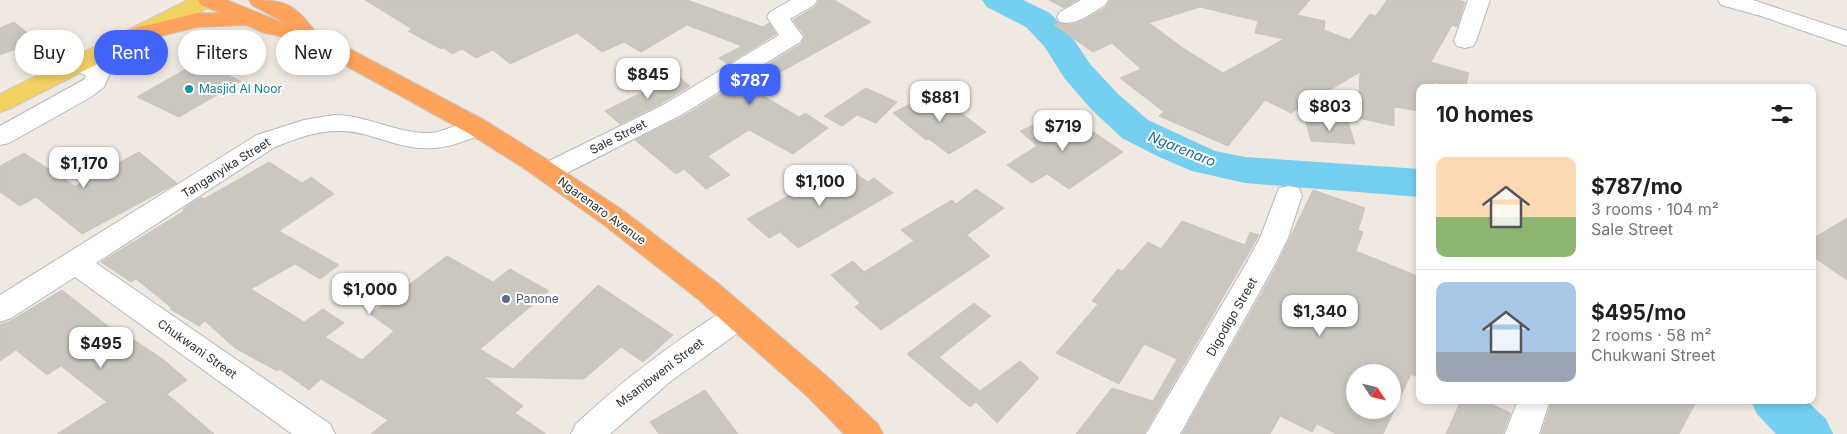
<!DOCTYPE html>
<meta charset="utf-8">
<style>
:root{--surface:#fff;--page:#f2f2f2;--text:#202124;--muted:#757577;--line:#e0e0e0;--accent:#4264fb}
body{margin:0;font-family:Inter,sans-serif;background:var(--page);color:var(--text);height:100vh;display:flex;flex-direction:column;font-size:19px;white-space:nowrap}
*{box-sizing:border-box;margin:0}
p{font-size:16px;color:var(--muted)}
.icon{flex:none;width:28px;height:28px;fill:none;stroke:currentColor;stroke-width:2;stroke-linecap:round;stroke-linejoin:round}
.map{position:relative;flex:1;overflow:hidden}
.details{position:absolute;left:1416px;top:84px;width:400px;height:320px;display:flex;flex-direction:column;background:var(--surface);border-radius:10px;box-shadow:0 2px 8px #0003}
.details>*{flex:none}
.hud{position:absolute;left:15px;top:30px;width:475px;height:45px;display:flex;gap:10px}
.needle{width:32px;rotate:125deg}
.buttons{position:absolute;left:1346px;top:364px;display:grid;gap:10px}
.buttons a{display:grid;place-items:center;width:55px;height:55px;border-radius:50%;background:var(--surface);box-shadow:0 2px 8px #0003;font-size:25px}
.price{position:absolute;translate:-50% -42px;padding:0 11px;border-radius:10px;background:#fff;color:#222;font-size:16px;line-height:32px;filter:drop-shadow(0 1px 2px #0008)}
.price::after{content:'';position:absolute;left:50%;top:30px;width:15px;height:11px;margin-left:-8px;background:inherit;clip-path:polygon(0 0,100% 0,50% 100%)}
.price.active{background:var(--accent);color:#fff}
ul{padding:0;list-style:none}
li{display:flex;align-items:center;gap:15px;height:125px;padding:0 20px}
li+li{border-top:1px solid var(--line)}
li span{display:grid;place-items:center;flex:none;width:140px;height:100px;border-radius:10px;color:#555}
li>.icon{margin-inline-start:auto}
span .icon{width:60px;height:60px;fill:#fffc;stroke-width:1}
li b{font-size:21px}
h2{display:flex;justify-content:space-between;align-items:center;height:60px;padding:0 20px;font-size:21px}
.tag{padding:0 18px;border-radius:22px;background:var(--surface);box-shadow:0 2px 8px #0003;font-size:18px;line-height:45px}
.tag.active{background:var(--accent);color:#fff}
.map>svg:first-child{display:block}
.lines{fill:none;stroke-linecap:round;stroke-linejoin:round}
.river{fill:#75cff0;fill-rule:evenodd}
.building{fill:#cbc7bf;stroke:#cbc5ba;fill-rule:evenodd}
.minor-casing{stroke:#b4b7c1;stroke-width:2}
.major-casing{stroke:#c9c9c9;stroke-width:2}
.highway-casing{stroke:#c9c9c9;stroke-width:2}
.minor{fill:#fff;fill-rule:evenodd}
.major{fill:#f2d163;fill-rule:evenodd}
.highway{fill:#ffa35c;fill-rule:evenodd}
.culture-dot{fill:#0f9aa8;stroke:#fff;stroke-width:2}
.service-dot{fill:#5c6f8a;stroke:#fff;stroke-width:2}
.labels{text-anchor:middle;stroke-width:4;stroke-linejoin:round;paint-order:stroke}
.culture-label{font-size:12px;fill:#0d838f;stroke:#fff;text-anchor:start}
.street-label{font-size:12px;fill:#2e2e2e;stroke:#fff}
.service-label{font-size:12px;fill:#4e5e75;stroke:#fff;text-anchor:start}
.water-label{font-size:14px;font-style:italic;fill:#0d6fa3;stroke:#fff}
</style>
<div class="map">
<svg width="1847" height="434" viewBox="0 0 1847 434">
<rect width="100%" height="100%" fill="#efe9e1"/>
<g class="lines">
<g class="river">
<path d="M982,0h41l27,13 20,21 20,30 28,30 30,26 67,31 30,6 175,12v28l-175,-14 -53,-12 -35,-15 -35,-18 -30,-28 -27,-31 -21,-33 -18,-19 -39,-20z"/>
<path d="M1750,400h56l20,19 7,15h-57l-19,-20z"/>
</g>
</g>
<g class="building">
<path d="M365,0h322l76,27 6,-4 7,11 -48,30 -9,-6 23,-12 -55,-21 -46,27 -17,-10 -22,10 -25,-19 -67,31 -17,-14 -17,8 -14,-9 -10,5 -8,-6 -3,1 -33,-18 4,-2z"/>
<path d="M819,0h15l37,22 -105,58 5,3 -14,9 42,25 6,-4 23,15 -35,26 -44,-24 -41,26 22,19 -24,14 -22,-20 -8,5 -41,-34 47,-23 119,-73 4,-8 -12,-16 22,-13z"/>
<path d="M1049,0h28l-13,8z"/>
<path d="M1110,0h200l-13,15 28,6 -1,9 26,10 20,-26 6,2 11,-16h71l7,2 -8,25 -5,-2 -21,37 38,11 -4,15h-11l-19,-6v4l-15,-3v28l-26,-4v19l-36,-8 2,-46 -69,41 -26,-13 -37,46 -69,-30 5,-4 -44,-34 21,-9 -29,-26 -19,9 -39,-27 5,-2 13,1 12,-4 22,-13zM1200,7l58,14 -3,12 29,6 -61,34 -40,-25 -34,-25z"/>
<path d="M14,22l23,19 -37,14v-27z"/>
<path d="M198,62l43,19 -62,36 -42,-20z"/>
<path d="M677,75l13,11 -28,17 -42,21 -15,-13z"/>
<path d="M866,88l31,14 -21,21 -19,-8 -15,11 -18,-10z"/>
<path d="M931,93l19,14 2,-1 34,26 -37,22 -20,-15 -3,1 -33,-27z"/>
<path d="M1064,112l59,40 -54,37 -22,-15 -15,9 -25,-18 30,-19 -17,-15z"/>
<path d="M1305,119l43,3 7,22 -44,-3z"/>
<path d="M139,152l38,31 -95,51 -46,-37 -16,9 -20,-14v-26l24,-13 51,33z"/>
<path d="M269,162l33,21 9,-6 23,17 -55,37 60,34 -19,14 -25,-15 -44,25 53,33 19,-13 21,14 -19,14 37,23 32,-29 -24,-17 77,-58 46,26 17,-13 39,22 -69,58 33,20 85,-84 75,50 -30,27 -22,-15 -37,32 -100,-2 39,29 -8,7 31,21h-175l17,-14 -67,-41 -12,11 -29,-21 -3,2 -42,-23 -30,-27 -6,5 -29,-17 2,-1 -36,-29 -5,3 -30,-20 83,-51 -1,-2 18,-12 3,2z"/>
<path d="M843,165l25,17 6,-4 19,15 -95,55 -18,-16 -11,6 -22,-19 63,-35 3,2z"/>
<path d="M976,189l28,19 -37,27 23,21 -109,74 -26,-23 5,-4 -29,-28 22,-14 11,11 50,-31 -13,-11 51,-30 4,4z"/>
<path d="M1313,190l52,18 -7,22 5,2 -7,19 64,26v87l-5,12 -4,-2 -28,60h-47l-19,-10 -5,8 -32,-16 -10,18h-88l93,-165zM1355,372h37v38h-37z"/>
<path d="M1847,218v62l-35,-24v-17z"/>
<path d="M1182,221l63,24 5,-13 9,3 -115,199h-68l36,-46 41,13 24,-42 -33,-15 -25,40 -63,-31 42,-49 -6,-3 26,-32 4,2 26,-29 13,7z"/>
<path d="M62,290l56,44 4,-2 42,28 23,20 -20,14 47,40h-157l50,-32 -46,-36 -14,9 -31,-25 -16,11v-36l12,-5z"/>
<path d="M974,303l17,13 -52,41 41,34 40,-30 19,17 -42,45 -21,-21 -6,5 -63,-53z"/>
<path d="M705,390l33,44h-79l-9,-12z"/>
<path d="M1461,400h21l29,13 -8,21h-57z"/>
<path d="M1552,400h145l-18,34h-138z"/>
</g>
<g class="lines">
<defs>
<g id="minor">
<path d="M791,0h26l-3,5 -24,14 13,18 -3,5 -119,73 -124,63 -9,3 -9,-3 -4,-6 4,-6 124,-61 116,-70 -12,-18 3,-5z"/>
<path d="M1081,0h27l-3,5c-14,8 -28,21 -45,17l-3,-5 3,-5z"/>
<path d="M1468,0h22l-14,41 -3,5 -8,2 -8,-2 -3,-5z"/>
<path d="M1718,0h35l94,31v15l-86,-30 -40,-11z"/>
<path d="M80,56c11,3 23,8 30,17l-6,14 -13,10 -82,46 -9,2v-19l85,-47 1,-3 -14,-8 -4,-5 4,-5z"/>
<path d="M334,115c33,0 63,19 96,18 19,-1 36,-17 56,-12l4,6c-6,8 -14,10 -23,13 -31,12 -52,10 -83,0 -14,-4 -27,-9 -42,-9 -23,-1 -45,7 -67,16l-179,116 234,161 5,10h-43l-217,-157 -64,41 -11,4v-27l257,-160 47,-15z"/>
<path d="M1289,186l10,2 3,7 -14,43 -15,30 -93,166h-34l100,-170 14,-26 19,-50z"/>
<path d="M738,305l11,4 4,8 -4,8 -78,56 -61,53h-39l5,-10c36,-34 74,-64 115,-92 15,-10 30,-21 47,-27z"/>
<path d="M1518,400h32l-11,34h-34z"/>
</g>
<path id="major" d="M188,0h28l-3,5 -204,104 -9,3v-18z"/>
<path id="highway" d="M198,0h29l59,24 -34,-19 -3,-5c34,0 44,2 65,30l172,91 54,34 84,56 95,73 111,95 48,45 5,10h-39l-36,-37 -109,-97 -95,-75 -82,-58 -54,-34 -169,-93 -35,-7 -18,-8 -48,2 -62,15 -8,-2 -3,-5 3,-5 70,-17h22l-19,-8z"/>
</defs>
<use href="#minor" class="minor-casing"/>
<use href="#major" class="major-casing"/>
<use href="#highway" class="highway-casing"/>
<use href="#minor" class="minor"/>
<use href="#major" class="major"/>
<use href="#highway" class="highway"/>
</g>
<circle class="culture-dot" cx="189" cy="89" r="5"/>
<circle class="service-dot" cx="506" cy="299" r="5"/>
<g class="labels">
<g class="culture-label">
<text x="199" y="93">Masjid Al Noor</text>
</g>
<g class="street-label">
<text transform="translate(618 137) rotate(-27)" y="4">Sale Street</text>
<text transform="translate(226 168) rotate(-32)" y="4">Tanganyika Street</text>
<text transform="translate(602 211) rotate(36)" y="4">Ngarenaro Avenue</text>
<text transform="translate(1232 317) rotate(-60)" y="4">Digodigo Street</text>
<text transform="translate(197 349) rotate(35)" y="4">Chukwani Street</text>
<text transform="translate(660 373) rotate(-37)" y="4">Msambweni Street</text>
</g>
<g class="service-label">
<text x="516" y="303">Panone</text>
</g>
<g class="water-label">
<text transform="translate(1182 149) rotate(22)" y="5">Ngarenaro</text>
</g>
</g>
</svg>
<div class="buttons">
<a><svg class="needle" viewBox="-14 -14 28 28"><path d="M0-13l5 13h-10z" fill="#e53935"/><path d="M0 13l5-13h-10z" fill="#757577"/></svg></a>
</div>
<b class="price" style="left:648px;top:100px">$845</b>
<b class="price active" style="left:750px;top:106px">$787</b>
<b class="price" style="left:940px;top:123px">$881</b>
<b class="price" style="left:1330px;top:132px">$803</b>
<b class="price" style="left:1063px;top:152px">$719</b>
<b class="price" style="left:84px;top:189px">$1,170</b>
<b class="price" style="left:820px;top:207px">$1,100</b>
<b class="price" style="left:370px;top:315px">$1,000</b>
<b class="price" style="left:1320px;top:337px">$1,340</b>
<b class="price" style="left:101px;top:369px">$495</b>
<div class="hud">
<a class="tag">Buy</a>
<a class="tag active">Rent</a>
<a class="tag">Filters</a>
<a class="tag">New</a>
</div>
<section class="details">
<h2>10 homes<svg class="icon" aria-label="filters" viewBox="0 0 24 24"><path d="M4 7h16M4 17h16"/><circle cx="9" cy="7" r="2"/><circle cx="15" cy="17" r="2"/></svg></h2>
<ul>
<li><span style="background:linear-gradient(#ffd9b3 60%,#8fb573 0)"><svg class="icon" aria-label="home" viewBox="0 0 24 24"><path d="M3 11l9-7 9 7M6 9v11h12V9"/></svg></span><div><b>$787/mo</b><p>3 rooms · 104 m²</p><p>Sale Street</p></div></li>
<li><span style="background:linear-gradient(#a9c7e8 70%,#9aa5b1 0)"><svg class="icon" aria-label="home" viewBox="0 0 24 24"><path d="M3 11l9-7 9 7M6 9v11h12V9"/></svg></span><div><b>$495/mo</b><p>2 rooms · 58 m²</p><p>Chukwani Street</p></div></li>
</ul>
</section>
</div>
